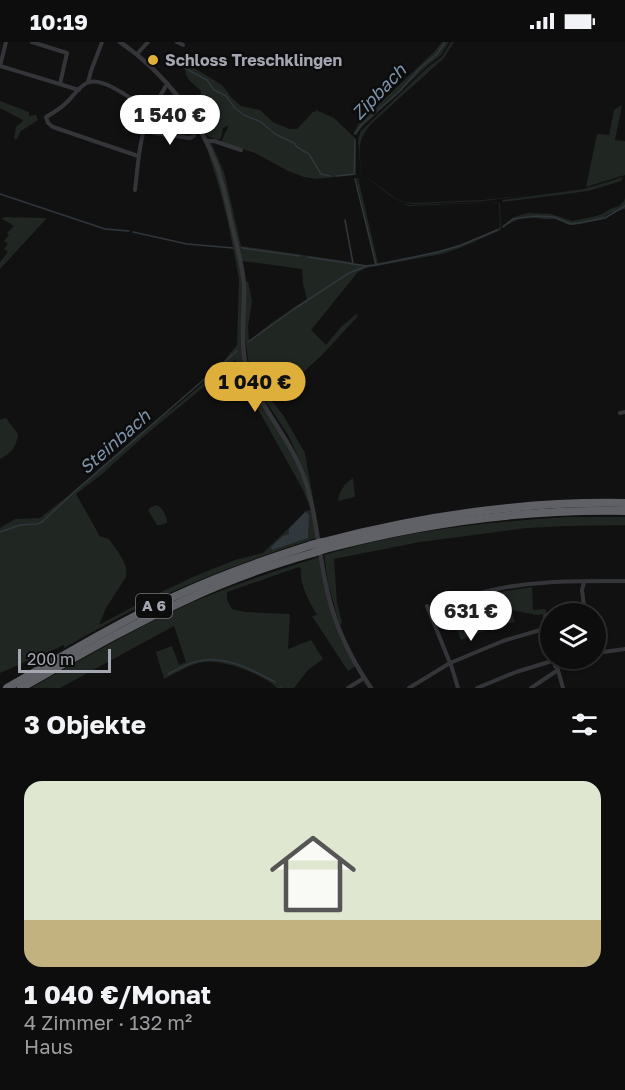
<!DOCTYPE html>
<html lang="de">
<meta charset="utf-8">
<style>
:root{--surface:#0d0d0e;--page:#161617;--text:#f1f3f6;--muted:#9a9c9e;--line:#2d2d2e;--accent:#dfaf3c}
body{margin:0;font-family:"Golos Text",sans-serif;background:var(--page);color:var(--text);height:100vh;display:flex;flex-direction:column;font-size:22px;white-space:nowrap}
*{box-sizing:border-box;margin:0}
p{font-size:20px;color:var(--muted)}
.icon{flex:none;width:33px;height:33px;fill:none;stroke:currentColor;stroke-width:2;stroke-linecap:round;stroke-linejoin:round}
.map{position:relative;height:646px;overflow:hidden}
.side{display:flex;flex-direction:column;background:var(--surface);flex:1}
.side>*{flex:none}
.controls{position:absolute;left:540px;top:561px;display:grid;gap:12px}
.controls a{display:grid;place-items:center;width:66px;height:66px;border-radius:50%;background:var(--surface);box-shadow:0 2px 4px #0004,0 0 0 2px var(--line);font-size:30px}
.scale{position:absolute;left:18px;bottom:15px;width:93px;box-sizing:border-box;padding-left:6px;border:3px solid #a4a7b2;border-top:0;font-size:16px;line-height:21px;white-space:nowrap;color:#a4a7b2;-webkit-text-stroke:4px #0c0c0d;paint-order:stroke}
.price{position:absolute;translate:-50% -51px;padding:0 14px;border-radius:21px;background:#fff;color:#222;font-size:20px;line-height:39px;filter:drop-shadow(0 2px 3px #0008)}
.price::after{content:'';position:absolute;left:50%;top:36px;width:18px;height:14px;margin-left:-9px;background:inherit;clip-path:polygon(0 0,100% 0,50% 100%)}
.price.on{background:var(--accent);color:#111}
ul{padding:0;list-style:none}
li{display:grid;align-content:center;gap:12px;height:318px;padding:0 24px}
li span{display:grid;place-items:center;height:186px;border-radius:18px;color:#555}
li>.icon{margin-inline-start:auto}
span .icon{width:108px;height:108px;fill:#fffc;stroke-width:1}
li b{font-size:26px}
h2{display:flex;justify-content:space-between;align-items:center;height:72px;padding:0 24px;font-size:26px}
.status{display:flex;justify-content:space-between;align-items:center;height:42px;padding:0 30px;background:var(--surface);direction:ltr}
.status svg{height:16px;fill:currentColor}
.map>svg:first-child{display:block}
.green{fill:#202621}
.water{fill:#30373d}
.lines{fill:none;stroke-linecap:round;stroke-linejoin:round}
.stream{stroke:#30373d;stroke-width:1.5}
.minor{stroke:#343539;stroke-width:4}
.tertiary{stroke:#343539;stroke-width:4.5}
.motorway{stroke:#5f6167;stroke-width:8}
.motorway-bridge{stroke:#5f6167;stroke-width:8}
.poi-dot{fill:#dfaf3c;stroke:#0c0c0d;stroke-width:2}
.labels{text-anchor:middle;stroke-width:5;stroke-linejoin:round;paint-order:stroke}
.shield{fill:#0c0c0d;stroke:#767880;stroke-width:1.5}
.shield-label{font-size:15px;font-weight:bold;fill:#a4a7b2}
.poi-label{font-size:16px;font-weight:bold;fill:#a4a7b2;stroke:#0c0c0d;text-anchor:start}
.water-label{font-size:18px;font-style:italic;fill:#7d93aa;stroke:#0c0c0d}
</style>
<div class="status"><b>10:19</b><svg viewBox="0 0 49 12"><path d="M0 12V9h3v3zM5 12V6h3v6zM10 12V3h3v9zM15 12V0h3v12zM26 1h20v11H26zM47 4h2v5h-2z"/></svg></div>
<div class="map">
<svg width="625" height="646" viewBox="0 0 625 646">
<rect width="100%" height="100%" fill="#111112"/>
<g class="green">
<path d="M442,0h7l-8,13 -13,10 -66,62 -6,8 -3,-1 6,-11 77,-73z"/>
<path d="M451,0h3l-10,16 -72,65c-18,20 -11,29 -11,53l11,5 23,17 9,4 11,1 68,-3 50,-5 -50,6 -69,3c-21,-3 -24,-9 -40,-21 -4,-3 -9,-5 -13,-7l-3,-37 3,-8 67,-64 14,-10z"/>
<path d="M189,23l33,20 10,13 9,8 19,4 13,12 16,7h8l16,-17h2l1,-2 18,8 22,21v36l-40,4 -12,-2 -16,-6 -33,-18 -34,-11 8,-17 -6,3 -2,10 -3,2c-13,-5 -15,-4 -13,-18l-10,-8 -3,-7c4,-5 9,-9 9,-16l-11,-10 -4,-6 -1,-5z"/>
<path d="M0,59l29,11v4l7,-1 2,5 -17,11 -5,9 -2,-2 2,-11 6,-5 1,-2 -23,-12z"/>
<path d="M622,63l-7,35 10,1v34l-39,12 11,-53 12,1 5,-25z"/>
<path d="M204,97l12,26 25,104 2,18 -2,42 9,50 45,79 9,21 6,25 -1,1 -7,-17 -43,-77 -24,-51 -3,4 1,13c-6,3 -11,3 -16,-1l-74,61 -42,38 -25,19 21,37 2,5 10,3c7,11 20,24 17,38l-20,31 -7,17 52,-28 44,-21 40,-16 28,-7 43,-42 2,-1 3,1 5,27c-60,19 -119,41 -175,68 -26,13 -52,28 -77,42v-3l-64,28v-145l15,-9 25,-1 28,-22 71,-62 40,-30 37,-32 8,-8 2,-6 11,-13 2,-66 -11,-57 -9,-35z"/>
<path d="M211,100l13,30 17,74 111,16 -8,-43 2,2 7,42 13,2 9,-1 -19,-86h2l20,85c43,-8 83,-14 122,-36l-1,-22 -2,-3 -88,4 -10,-3 -11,-6 11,6 11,2 86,-3 4,2 1,26 -41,18 -18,6 -76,14 -8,4 -47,58 15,15 14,-17 16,-14 2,2 -37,40 -49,45 11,14 22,38 9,51 -10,-34 -16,-35 -31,-47 -8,-23 -5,-34 2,-49 2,-1 4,20 -4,26 1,14 21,-17 37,-25 -4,-15 -1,-15 -60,-8 -19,-83 -13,-35z"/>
<path d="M623,135l-2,4 -29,9 -18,3 -72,9 1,-2 81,-11z"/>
<path d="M625,156v11l-15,4 -10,7 -26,5h-5l-14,-6h-12l-15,-2 -7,1 -18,9v-2l11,-8 14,-4 23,1 21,7 24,-5 6,-2 8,-5 9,-3 5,-5z"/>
<path d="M4,175l41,1 1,1 -46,50v-7l8,-10 -4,-3 4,-5 -4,-3 5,-6 -2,-2 7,-7 -12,-7z"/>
<path d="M6,376l12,16c-2,14 -6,18 -18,25v-39z"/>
<path d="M353,436l2,19 -17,4c1,-10 7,-18 15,-23z"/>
<path d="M157,463c6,4 10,11 10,18l-7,2h-3l-9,-15 3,-3z"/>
<path d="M567,475h58v8l-58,1 -40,2 -107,14 -86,17 3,44 5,19 -1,3 -2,-2 -11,-40 -4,-28c78,-24 161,-33 243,-38z"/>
<path d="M319,515l5,30 32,79 -8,5 -36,-55 5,-1c-8,-14 -18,-31 -16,-47l-2,-1 -72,25v8l5,9 13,3 45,2 -2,35 23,-9 12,19 -15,11 -14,18h-17c-14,-14 -58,-31 -78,-25 -12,3 -24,11 -35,16l-8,-27 16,-6 7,19 7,-3 -12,-36 -114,62h-29c46,-26 91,-52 138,-75 48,-23 99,-40 150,-56z"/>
<path d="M532,545l1,23 12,-1 2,5 -10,1 -26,-5 4,12 -19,4 -35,14 -11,-28 12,-4 2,5 25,-7 -2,-12z"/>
</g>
<path class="water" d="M305,470l2,1 2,2 -1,23 -36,12 -1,-3 12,-11 6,-2v-5z"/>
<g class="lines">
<g class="stream">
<path d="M179,23l28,15 7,10 12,6 9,12 9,7 17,7 14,12 19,9 3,4 12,7 12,20 9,2"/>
<path d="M355,92l6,-9 39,-34 19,-22 18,-15 8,-12"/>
<path d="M337,134l17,-2 1,-34"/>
<path d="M355,137l21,86"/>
<path d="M0,152l105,35 24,2"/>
<path d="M345,178l8,43"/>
<path d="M503,185l10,-8 25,-3 16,1 17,7 8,-1 26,-5 20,-12"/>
<path d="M133,190l54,12 46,4"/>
<path d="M242,206l58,8"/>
<path d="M308,215l58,9 10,-1 62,-13 21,-6 38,-16"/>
<path d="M248,300l46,-33 55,-36 18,-7"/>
<path d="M0,490l20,-7 17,-1 5,-2 31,-29 164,-142"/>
<path d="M168,632c10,-5 20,-11 31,-13 27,-6 53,9 76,21"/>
<path d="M280,646h1"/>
</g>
<g class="minor">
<path d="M6,0l-6,24 79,24"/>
<path d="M32,0l35,11 -7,31"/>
<path d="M177,0l6,3"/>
<path d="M137,12l11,-12"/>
<path d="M88,40l3,-11 11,-29"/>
<path d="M145,86l9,5 36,5 4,-2"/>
<path d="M206,99h8l27,9"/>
<path d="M138,114l-85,-29 -5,-4 -2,-6c7,-4 14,-8 20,-14 7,-6 12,-16 21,-20 15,-8 50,20 64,29"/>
<path d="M135,148c3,-25 4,-49 13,-72 5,-11 13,-23 19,-34"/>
<path d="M620,371l5,-1"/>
<path d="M584,540l-2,8 3,24"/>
<path d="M454,561c8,-6 17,-7 26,-10 47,-13 97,-12 145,-12"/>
<path d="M427,564l25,62 6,20"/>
<path d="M545,574l5,40"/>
<path d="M596,611l29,-4"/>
<path d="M551,616l7,12 5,18"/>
<path d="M555,624l16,-8"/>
<path d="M348,646l16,-10"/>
<path d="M409,646l41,-25 53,-22 44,-13"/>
<path d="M477,646l39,-16 36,-11"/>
<path d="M531,646l27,-18"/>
</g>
<path class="tertiary" d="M120,0c45,31 80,76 98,127 6,19 10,38 14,57 5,19 10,39 12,58 1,26 -4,51 1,77 10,42 43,73 58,113 14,38 15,80 25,120 8,34 23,65 43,94"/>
<g class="motorway">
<path d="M323,500c99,-26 200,-41 302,-39"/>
<path d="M325,507c98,-26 198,-40 300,-38"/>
<path d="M7,646c54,-31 107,-63 164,-90 45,-21 92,-38 140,-53"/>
<path d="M21,646c55,-31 110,-63 167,-89 40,-19 83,-34 125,-46"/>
</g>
<g class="motorway-bridge">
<path d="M311,503l12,-3"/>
<path d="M313,511l12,-4"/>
</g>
</g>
<circle class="poi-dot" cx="153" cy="18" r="6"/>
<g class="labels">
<rect class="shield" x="136" y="552" width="36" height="24" rx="4.5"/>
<g class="shield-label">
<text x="154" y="569">A 6</text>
</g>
<g class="poi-label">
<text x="165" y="24">Schloss Treschklingen</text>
</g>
<g class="water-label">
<text transform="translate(379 50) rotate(-46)" y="6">Zipbach</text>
<text transform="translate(115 400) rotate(-41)" y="6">Steinbach</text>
</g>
</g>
</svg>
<div class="controls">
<a><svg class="icon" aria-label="layers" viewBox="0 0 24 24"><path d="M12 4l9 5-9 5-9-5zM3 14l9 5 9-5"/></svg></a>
</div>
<div class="scale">200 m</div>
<b class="price" style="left:170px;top:104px">1 540 €</b>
<b class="price on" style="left:255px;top:371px">1 040 €</b>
<b class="price" style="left:471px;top:600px">631 €</b>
</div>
<section class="side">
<h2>3 Objekte<svg class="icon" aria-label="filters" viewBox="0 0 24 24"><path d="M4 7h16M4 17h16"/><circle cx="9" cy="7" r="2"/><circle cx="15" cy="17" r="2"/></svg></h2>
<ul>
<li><span style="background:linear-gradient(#dfe7d0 75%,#c2b280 0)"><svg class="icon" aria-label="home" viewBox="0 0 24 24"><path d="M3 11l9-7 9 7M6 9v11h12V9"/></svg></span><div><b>1 040 €/Monat</b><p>4 Zimmer · 132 m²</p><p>Haus</p></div></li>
</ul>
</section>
